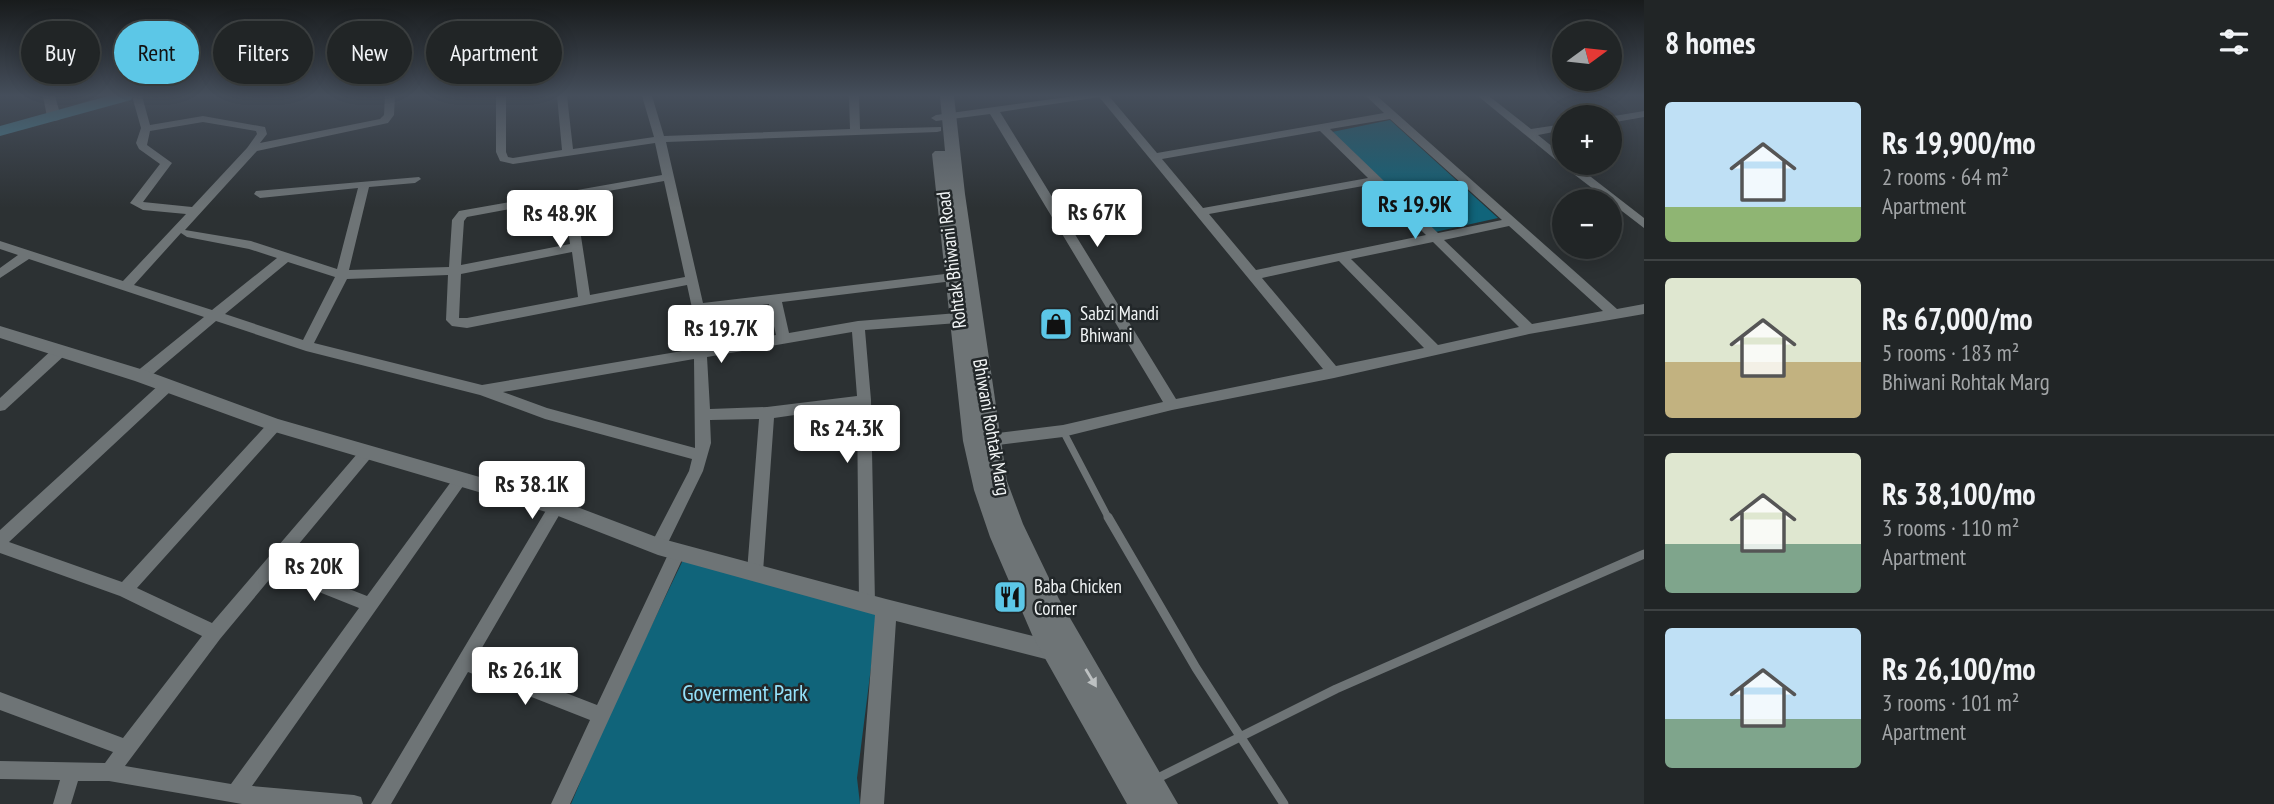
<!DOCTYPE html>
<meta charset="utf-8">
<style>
:root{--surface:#212526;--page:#2d3132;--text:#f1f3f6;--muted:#a2a5a7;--line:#3e4243;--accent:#5cc7e7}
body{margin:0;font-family:"PT Sans Narrow",sans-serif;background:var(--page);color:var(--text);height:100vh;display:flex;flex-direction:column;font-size:26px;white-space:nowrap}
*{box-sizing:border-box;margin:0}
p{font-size:23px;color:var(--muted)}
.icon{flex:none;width:38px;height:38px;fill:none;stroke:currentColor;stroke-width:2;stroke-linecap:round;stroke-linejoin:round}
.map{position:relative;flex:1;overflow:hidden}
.details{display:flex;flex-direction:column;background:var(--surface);width:630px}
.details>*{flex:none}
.top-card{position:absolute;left:21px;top:21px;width:665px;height:63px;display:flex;gap:14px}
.needle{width:46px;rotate:75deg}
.fabs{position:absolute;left:1552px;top:21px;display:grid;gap:14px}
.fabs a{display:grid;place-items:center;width:70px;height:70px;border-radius:50%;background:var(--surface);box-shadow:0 4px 18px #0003,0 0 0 2px var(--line);font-size:35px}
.price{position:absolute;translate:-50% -60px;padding:0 16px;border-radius:7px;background:#fff;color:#222;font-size:23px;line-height:46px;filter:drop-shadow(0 2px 4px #0008)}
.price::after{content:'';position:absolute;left:50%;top:42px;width:21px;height:16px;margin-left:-10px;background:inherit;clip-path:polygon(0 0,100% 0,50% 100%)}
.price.current{background:var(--accent);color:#111}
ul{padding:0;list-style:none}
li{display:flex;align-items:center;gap:21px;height:175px;padding:0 21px}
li+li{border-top:2px solid var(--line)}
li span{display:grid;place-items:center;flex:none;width:196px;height:140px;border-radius:7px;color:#555}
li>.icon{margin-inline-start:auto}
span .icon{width:84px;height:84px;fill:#fffc;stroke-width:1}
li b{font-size:30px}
h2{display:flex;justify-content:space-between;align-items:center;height:84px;padding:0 21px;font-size:30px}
.pill{padding:0 24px;border-radius:32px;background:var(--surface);box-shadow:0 4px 18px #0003,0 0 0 2px var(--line);font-size:24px;line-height:63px}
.pill.current{background:var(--accent);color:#111}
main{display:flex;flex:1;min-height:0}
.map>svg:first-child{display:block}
.green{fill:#10647a}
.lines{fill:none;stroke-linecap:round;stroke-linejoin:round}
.service-far1{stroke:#6e7476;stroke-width:7}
.service{stroke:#6e7476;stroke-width:9}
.minor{fill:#6e7476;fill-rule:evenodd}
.tertiary{fill:#6e7476;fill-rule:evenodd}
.secondary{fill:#6e7476;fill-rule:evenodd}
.primary{fill:#458596;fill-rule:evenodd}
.oneway{fill:#bdc1c2}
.labels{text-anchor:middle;stroke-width:5;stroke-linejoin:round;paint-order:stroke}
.street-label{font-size:19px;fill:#f1f4f5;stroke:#222729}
.poi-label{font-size:19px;fill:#f1f4f5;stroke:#222729;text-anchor:start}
.near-park-label{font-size:23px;fill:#94e1fa;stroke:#222729}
</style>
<main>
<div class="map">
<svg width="1644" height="804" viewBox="0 0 1644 804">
<rect width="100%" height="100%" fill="#2c3133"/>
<g class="green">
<path d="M1390,120l108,98 -63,14 -103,-100z"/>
<path d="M683,560l195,52 -21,166 3,26h-289l38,-90z"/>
</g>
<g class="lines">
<path class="service-far1" d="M1063,431l46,88"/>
<g class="service">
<path d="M1108,517l88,151 88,136"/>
<path d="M1156,779l180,-90 308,-135"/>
</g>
<g class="minor">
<path d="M132,96h10l8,29 53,-9 62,11 2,7 -7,9 120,-24 4,-4 1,-19h10l-1,19 -6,8 -131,28 -72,79 66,11 86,28 21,-81 -98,10 -6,-4 2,-3 163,-14 2,2 -6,4 -46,4 -20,83 100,-3 3,-47 7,-9 203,-36 -7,-32 -142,21 -13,-3 -4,-9v-56h10v56l2,5 5,1 49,-8 -5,-54h10l6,53 81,-12 -12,-41h10l12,40 186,-7 -1,-33h10l1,33 81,-2v4l-4,1 -271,10 37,161 250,-30 6,4 -6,4 -171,21 7,31 69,-12 100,-8 6,5 -6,5 -93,7 6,70 4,203 -2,5 -6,3 -6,-3 -2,-5 -2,-197 -83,12 -11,154 -2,5 -6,2 -6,-2 -2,-5 12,-153 -49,1 1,23 -8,28 -39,80 -6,2 -6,-2 -2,-5 39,-75 3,-12 -147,-40 -65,-24 -174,-44 -90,-30 -70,59h-10l-2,-4 2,-4 68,-55 -175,-58 -29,19v-10l18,-13 -18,-6v-8l123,40 63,-67 -43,-4 -13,-7 30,-39 -21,-15 -3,-6 5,-15zM203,122l53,9 1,3 -10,14 -55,59 -49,-5 29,-39 -25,-18 3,-14zM664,181l21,96 -95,18 -15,-98zM564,199l6,45 -109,21 3,-44 3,-4zM181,233l6,4 62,12 28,9 -65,52 -78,-25zM572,252l6,45 -111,21h-8l2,-44zM288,262l47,15 -32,63 -78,-26zM448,275l-2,45 6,6 15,2 220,-43 5,23 6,5 71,-9 7,31 -72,12 -4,-1 -6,3 -212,36 -168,-42 33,-64zM852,332l5,64 -90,11 -57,2 -3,-52zM694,359l1,89 -148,-40 -44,-16z"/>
<path d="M1075,96h34l48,57 227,-40 -18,-17h11l240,213 27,-5v10l-115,20 -195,44 -162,32 -109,27 -81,10 -5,-2 -2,-4 2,-4 5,-2 81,-10 100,-23 -173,-288 -54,7 -5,-3 5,-3zM1100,97v1l223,271 -147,30 -176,-287zM1390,119l112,101 -64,13 -108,-104zM1320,131l48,47 -165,30 -41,-49zM1374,184l52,51 -170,35 -47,-56zM1509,226l94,85 -71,13 -88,-84zM1433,242l86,85 -81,18 -87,-86zM1339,261l85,87 -88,18 -74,-88z"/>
<path d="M1478,96h11l42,33 33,-5v6l-26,5 26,21v7h9l71,55v10l-82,-63z"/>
<path d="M1644,111v6l-34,6 -2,-6z"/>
<path d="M60,346l7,5 -2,4 -60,55 -5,1v-13l55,-51z"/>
<path d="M166,382l7,5 -2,4 -162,151 113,40 148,-161h10l2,4 -2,4 -143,159 75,35 151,-176h10l2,4 -2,4 -90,108 84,33 89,-121 5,-2 5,2 2,4 -216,307 102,9 7,2 2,7h-121l-133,-23h-31l-7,23h-18l7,-24 -60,-1v-18l105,2 8,-11 -113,-42v-18l123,46 79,-102 -82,-40 -120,-43v-23l161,-147zM274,574l85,34 -128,176 -106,-18 95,-127z"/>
<path d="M556,501l5,1 3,5 -3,5 -85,146 121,47 75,-159 6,-2 6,2 2,5 -116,253h-19l39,-84 -122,-48 -77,132h-20l180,-302z"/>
</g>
<g class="tertiary">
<path d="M43,96h12l6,21 -2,3 -5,1 -7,-4z"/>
<path d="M0,326l147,45 131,48 278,80 103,39 227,61 175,44 8,3 3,7 -3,7 -8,3 -165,-42 -12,183h-24l15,-189 -217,-60 -105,-41 -278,-82 -140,-51 -135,-43z"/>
</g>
<path class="secondary" d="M940,96h14l11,98 42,287 16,43 36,75 119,205h-51l-94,-167 -43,-100 -16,-47 -11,-49 -31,-287 3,-3h10z"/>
<path class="primary" d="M108,96h25l-2,4 -131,36v-10z"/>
</g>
<defs><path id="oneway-solid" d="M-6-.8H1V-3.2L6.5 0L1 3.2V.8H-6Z" transform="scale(1.75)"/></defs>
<use class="oneway" href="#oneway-solid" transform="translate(1091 678) rotate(59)"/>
<linearGradient id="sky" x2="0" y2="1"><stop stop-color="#181b1c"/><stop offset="0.46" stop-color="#454e5b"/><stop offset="1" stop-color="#454e5b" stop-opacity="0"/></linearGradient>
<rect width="1644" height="208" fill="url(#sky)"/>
<defs>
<symbol id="shop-square" viewBox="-11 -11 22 22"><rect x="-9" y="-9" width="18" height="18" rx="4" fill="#5cc7e7" stroke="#222729"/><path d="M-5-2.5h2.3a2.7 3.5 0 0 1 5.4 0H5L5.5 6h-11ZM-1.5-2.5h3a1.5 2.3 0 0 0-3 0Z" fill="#111"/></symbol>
<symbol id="restaurant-square" viewBox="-11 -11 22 22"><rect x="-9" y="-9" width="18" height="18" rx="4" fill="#5cc7e7" stroke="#222729"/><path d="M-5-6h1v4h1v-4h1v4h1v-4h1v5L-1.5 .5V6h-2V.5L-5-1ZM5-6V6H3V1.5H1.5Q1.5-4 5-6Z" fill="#111"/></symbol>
</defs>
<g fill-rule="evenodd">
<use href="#shop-square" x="1037" y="305" width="38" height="38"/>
<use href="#restaurant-square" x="991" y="578" width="38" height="38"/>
</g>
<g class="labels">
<g class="street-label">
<text transform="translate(951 260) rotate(-97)" y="7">Rohtak Bhiwani Road</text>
<text transform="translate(992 427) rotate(80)" y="7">Bhiwani Rohtak Marg</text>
</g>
<g class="poi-label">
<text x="1080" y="320">Sabzi Mandi<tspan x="1080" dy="22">Bhiwani</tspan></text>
<text x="1034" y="593">Baba Chicken<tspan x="1034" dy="22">Corner</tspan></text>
</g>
<g class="near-park-label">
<text x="745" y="701">Goverment Park</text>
</g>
</g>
</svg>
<div class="fabs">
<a><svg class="needle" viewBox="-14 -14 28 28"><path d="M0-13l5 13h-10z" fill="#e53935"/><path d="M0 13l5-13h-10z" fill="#a2a5a7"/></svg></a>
<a>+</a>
<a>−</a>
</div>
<b class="price current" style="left:1415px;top:241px">Rs 19.9K</b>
<b class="price" style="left:1097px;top:249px">Rs 67K</b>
<b class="price" style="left:560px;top:250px">Rs 48.9K</b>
<b class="price" style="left:721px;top:365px">Rs 19.7K</b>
<b class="price" style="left:847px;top:465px">Rs 24.3K</b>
<b class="price" style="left:532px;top:521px">Rs 38.1K</b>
<b class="price" style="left:314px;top:603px">Rs 20K</b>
<b class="price" style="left:525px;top:707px">Rs 26.1K</b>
<div class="top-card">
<a class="pill">Buy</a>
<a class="pill current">Rent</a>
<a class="pill">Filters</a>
<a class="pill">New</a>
<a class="pill">Apartment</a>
</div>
</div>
<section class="details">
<h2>8 homes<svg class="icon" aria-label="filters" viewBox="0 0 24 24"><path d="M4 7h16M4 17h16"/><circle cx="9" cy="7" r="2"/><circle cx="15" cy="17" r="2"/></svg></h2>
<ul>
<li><span style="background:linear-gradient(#bfe0f5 75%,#8fb573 0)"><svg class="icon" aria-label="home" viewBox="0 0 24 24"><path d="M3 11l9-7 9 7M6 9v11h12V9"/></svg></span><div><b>Rs 19,900/mo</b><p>2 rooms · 64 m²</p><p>Apartment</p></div></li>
<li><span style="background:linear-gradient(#dfe7d0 60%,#c2b280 0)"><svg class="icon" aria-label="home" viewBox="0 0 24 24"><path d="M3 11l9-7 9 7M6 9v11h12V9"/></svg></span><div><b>Rs 67,000/mo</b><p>5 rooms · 183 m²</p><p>Bhiwani Rohtak Marg</p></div></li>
<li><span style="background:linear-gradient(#dfe7d0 65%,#7fa58c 0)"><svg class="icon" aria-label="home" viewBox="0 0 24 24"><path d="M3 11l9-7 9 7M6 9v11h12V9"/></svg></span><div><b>Rs 38,100/mo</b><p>3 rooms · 110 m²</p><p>Apartment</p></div></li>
<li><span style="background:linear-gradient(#bfe0f5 65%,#7fa58c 0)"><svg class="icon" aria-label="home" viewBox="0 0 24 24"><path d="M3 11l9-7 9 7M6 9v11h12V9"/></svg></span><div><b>Rs 26,100/mo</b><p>3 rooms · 101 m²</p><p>Apartment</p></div></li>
</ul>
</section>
</main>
